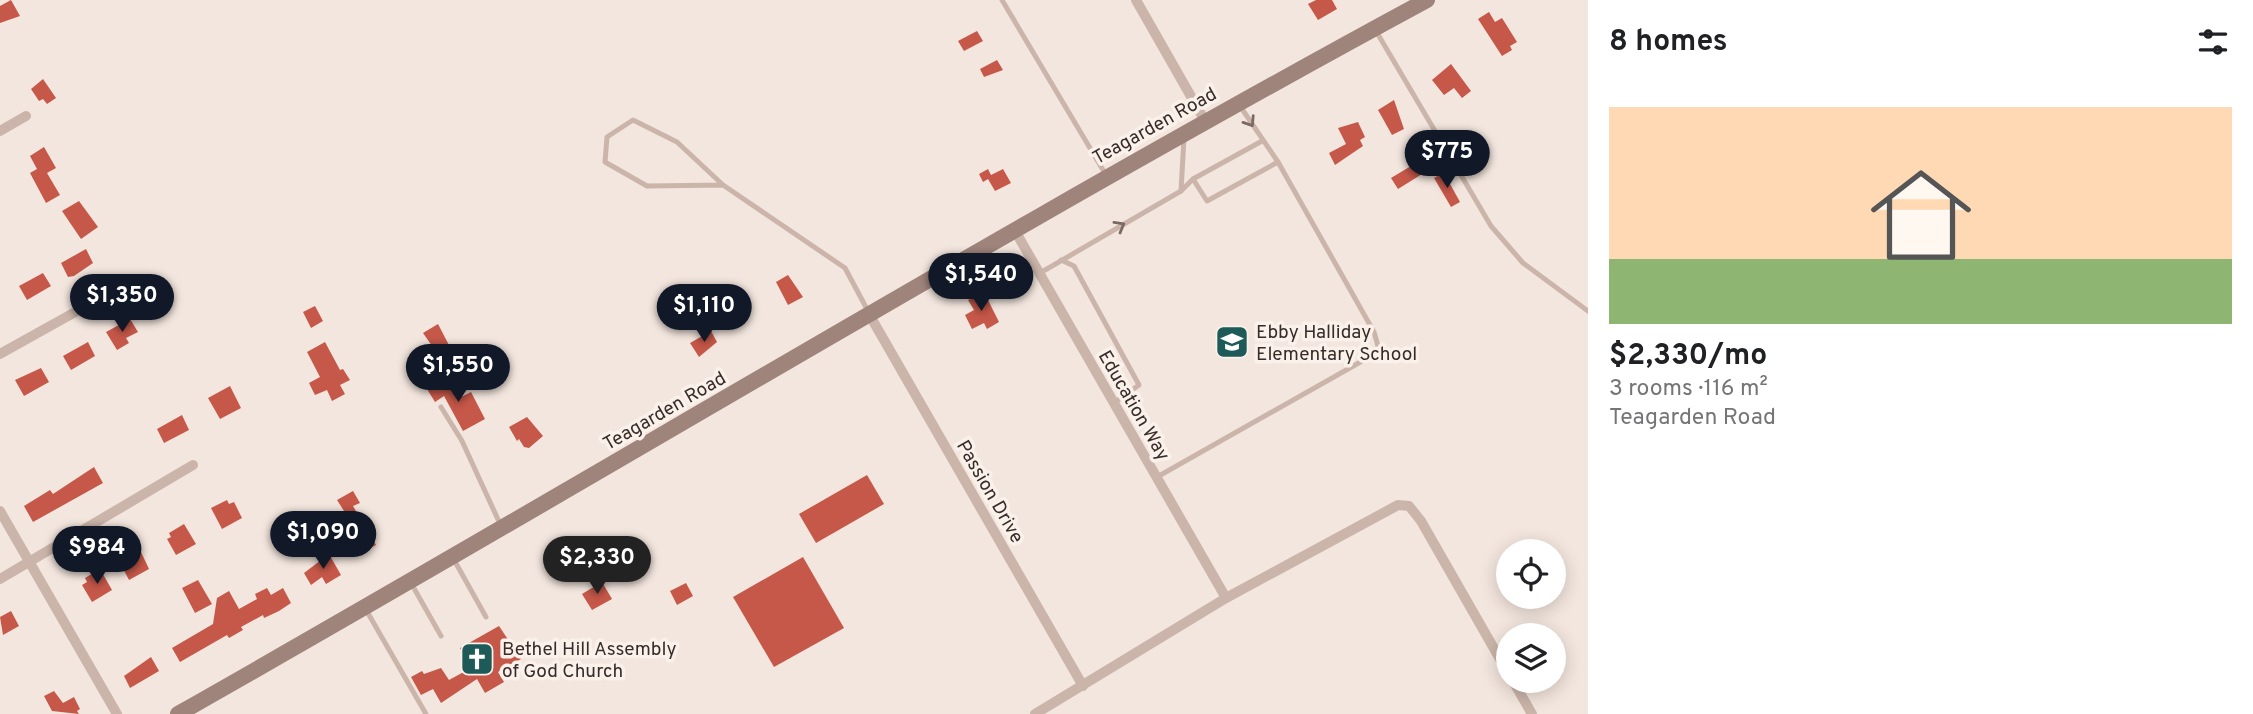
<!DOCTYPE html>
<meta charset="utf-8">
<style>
:root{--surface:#fff;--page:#f2f2f2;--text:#202124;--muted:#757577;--accent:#111827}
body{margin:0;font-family:Overpass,sans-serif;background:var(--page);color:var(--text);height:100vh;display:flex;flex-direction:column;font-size:26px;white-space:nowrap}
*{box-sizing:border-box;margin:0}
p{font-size:23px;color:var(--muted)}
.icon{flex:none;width:38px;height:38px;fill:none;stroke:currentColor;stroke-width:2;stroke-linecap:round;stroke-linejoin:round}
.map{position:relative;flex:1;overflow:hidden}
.panel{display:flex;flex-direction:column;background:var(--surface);width:665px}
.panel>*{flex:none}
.buttons{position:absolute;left:1496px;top:539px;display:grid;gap:14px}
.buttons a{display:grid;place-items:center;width:70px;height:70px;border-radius:50%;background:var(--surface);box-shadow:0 4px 18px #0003;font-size:35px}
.price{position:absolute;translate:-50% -60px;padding:0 16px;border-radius:24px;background:var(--accent);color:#fff;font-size:23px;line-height:46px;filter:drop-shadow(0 2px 4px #0008)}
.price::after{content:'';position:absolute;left:50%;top:42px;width:21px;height:16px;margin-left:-10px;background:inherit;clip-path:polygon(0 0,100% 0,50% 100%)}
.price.selected{background:#222;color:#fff}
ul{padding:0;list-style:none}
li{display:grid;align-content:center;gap:14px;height:371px;padding:0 21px}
li span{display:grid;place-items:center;height:217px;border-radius:0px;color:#555}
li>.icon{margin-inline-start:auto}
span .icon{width:126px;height:126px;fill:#fffc;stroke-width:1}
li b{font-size:30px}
h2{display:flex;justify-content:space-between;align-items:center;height:84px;padding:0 21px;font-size:30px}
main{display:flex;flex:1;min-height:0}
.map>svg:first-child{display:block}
.building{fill:#c65849}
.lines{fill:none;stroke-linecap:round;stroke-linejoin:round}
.lane{stroke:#cbb5aa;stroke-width:5}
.street{stroke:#cbb5aa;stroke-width:10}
.secondary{stroke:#9f847b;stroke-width:16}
.oneway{stroke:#7a6a63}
.labels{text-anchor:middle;stroke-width:7;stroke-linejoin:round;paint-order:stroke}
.street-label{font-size:19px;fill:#382c29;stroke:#faf1eb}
.poi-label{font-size:19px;fill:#382c29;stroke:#faf1eb;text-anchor:start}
</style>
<main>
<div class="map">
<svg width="1588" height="714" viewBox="0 0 1588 714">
<rect width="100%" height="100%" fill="#f3e6de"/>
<g class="building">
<path d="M11,0l9,16 -20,7v-17z"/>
<path d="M1316,0h16l5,9 -19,11 -10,-16z"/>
<path d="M1489,12l6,10 7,-4 15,24 -7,4 2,4 -10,6 -24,-37z"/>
<path d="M977,31l6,10 -19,10 -6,-10z"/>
<path d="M997,60l6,10 -19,7 -4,-8z"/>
<path d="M1451,64l20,27 -9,7 -8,-10 -10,7 -12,-15z"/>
<path d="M43,79l13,19 -9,6 -4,-5 -4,2 -8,-12z"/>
<path d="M1394,100l10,29 -12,6 -14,-25z"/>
<path d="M1358,122l7,15 -5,3 3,6 -28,19 -6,-12 17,-9 -8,-16z"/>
<path d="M44,147l12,21 -9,5 13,22 -14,8 -16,-30 7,-4 -7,-13z"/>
<path d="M1421,160l6,11 -29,18 -7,-11z"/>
<path d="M988,169l3,6 12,-6 8,14 -16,8 -7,-12 -5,3 -4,-8z"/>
<path d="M1444,173l16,29 -9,5 -17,-29z"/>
<path d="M79,201l19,26 -17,12 -19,-28z"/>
<path d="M86,249l7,14 -19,13 -6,1 -7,-14z"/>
<path d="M43,273l8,13 -24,14 -8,-14z"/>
<path d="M788,275l15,22 -15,8 -12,-23z"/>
<path d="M980,294l2,4 4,-2 13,26 -12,7 -3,-6 -12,6 -7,-14 9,-5 -6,-10z"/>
<path d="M315,306l8,15 -12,7 -8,-16z"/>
<path d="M130,319l8,13 -12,6 3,5 -12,7 -11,-18z"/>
<path d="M438,324l13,25 -12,7 -16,-23z"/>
<path d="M711,331l6,11 -18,15 -9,-14z"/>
<path d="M88,342l7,14 -24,14 -8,-14z"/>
<path d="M325,342l15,28 3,-1 7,11 -10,5 5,9 -13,7 -5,-11 -12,5 -6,-12 11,-6 -13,-25z"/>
<path d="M41,368l8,14 -25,14 -9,-16z"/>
<path d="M448,377l13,20 10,-5 14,27 -22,12 -19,-35 -9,6 -8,-13z"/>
<path d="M230,386l11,22 -21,11 -12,-21z"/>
<path d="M182,415l7,15 -25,13 -7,-14z"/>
<path d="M527,417l16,19 -14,12 -5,-1 -5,-8 -2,2 -8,-14z"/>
<path d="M94,467l9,16 -70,39 -9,-16 26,-16 3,4z"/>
<path d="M867,475l17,29 -68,39 -17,-29z"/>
<path d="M353,491l7,12 -7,3 23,39 -21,11 -21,-39 10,-6 -7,-11z"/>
<path d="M227,500l2,4 5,-2 8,16 -20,11 -11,-21z"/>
<path d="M184,524l12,20 -20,11 -9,-16 4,-2 -2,-4z"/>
<path d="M299,530l8,13 -21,13 -8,-12z"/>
<path d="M133,551l3,4 5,-3 8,17 -20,11 -11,-21z"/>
<path d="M329,554l12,21 -15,9 -4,-7 -11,8 -7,-12z"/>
<path d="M803,557l41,71 -70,39 -41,-70z"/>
<path d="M100,569l12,21 -20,12 -10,-17 5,-3 -2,-4z"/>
<path d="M198,580l14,24 -17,9 -13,-25z"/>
<path d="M602,582l10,17 -20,11 -10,-16z"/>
<path d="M686,583l7,13 -16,9 -7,-14z"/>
<path d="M267,588l4,7 12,-7 8,15 -12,8 -15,7 -1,-3 -22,12 2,3 -14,8 -2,-3 -47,27 -8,-14 41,-24 4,-26 12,-7 10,18 18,-10 -2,-5z"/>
<path d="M11,611l8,15 -16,9 -3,-18z"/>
<path d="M499,626l22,33 -23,13 6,10 -19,11 -8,-14 -36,24 -8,-14 -12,6 -10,-18 11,-6 2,3 17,-6 8,12 22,-12 -11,-20z"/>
<path d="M151,657l8,14 -29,17 -6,-12z"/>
<path d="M54,691l9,12 11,-6 6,12 -3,2 2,3 -27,-3 -8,-15z"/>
</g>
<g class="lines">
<g class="lane">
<path d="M1002,0l104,175"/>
<path d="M1376,31l115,195 32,37 65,48"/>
<path d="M1193,179l14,22 71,-39"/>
<path d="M723,185l-76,1 -42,-24 2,-25 26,-17 44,22 46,43 122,83 23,43"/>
<path d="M1181,191l3,-53"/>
<path d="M1061,260l13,6 65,119 -25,18"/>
<path d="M1040,273l141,-82 12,-12 69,-38"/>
<path d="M441,407l21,34 39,85"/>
<path d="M1157,477l214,-121 7,-10 -4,-14 -96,-170 -38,-56"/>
<path d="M453,558l33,59"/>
<path d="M411,583l30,53"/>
<path d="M365,608l61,106"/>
</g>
<g class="street">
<path d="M1136,0l69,121"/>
<path d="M0,131l26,-15"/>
<path d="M1014,229l212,369"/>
<path d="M869,314l214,372"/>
<path d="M0,354l104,-58"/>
<path d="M0,511l117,203"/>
<path d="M0,579l193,-114"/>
<path d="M1513,681l19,33"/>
<path d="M1035,714l191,-116 172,-93 11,1 12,15 87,152"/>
</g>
<path class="secondary" d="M178,714c417,-236 827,-486 1249,-714"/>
</g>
<defs><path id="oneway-chevron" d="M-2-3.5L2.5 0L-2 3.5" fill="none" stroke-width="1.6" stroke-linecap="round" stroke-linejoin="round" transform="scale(1.75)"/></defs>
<g class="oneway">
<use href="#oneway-chevron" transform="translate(1250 122) rotate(57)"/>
<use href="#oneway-chevron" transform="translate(1120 226) rotate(-30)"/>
</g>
<defs>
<symbol id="school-square" viewBox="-11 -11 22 22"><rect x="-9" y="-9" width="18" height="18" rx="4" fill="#1e5a57" stroke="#faf1eb"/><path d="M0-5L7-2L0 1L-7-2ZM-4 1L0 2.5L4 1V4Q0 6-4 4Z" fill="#fff"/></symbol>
<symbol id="church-square" viewBox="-11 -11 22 22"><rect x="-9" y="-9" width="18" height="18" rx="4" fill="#1e5a57" stroke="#faf1eb"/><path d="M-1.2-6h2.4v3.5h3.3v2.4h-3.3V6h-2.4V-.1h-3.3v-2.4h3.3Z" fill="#fff"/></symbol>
</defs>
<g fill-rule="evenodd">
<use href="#school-square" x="1213" y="323" width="38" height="38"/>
<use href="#church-square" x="458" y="640" width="38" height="38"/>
</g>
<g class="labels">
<g class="street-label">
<text transform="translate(1154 125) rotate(-29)" y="7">Teagarden Road</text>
<text transform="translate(1135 405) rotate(60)" y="7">Education Way</text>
<text transform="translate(664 410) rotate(-30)" y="7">Teagarden Road</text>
<text transform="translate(991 491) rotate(60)" y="7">Passion Drive</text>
</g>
<g class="poi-label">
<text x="1256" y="338">Ebby Halliday<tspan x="1256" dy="22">Elementary School</tspan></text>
<text x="502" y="655">Bethel Hill Assembly<tspan x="502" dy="22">of God Church</tspan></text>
</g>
</g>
</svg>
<div class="buttons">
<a><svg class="icon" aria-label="locate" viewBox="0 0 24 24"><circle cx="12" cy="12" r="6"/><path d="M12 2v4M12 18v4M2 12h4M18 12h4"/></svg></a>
<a><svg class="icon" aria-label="layers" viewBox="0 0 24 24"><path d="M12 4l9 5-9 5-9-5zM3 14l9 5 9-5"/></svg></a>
</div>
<b class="price" style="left:1447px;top:190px">$775</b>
<b class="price" style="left:981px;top:313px">$1,540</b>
<b class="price" style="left:122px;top:334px">$1,350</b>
<b class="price" style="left:704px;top:344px">$1,110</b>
<b class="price" style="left:458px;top:404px">$1,550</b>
<b class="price" style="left:323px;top:571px">$1,090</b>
<b class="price" style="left:97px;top:586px">$984</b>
<b class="price selected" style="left:597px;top:596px">$2,330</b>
</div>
<section class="panel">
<h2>8 homes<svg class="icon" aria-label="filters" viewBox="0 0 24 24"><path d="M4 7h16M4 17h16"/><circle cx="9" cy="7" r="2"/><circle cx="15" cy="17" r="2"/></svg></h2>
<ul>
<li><span style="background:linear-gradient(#ffd9b3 70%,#8fb573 0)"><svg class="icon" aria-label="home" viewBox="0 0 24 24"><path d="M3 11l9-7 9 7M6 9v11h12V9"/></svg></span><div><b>$2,330/mo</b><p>3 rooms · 116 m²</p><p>Teagarden Road</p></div></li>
</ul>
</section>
</main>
